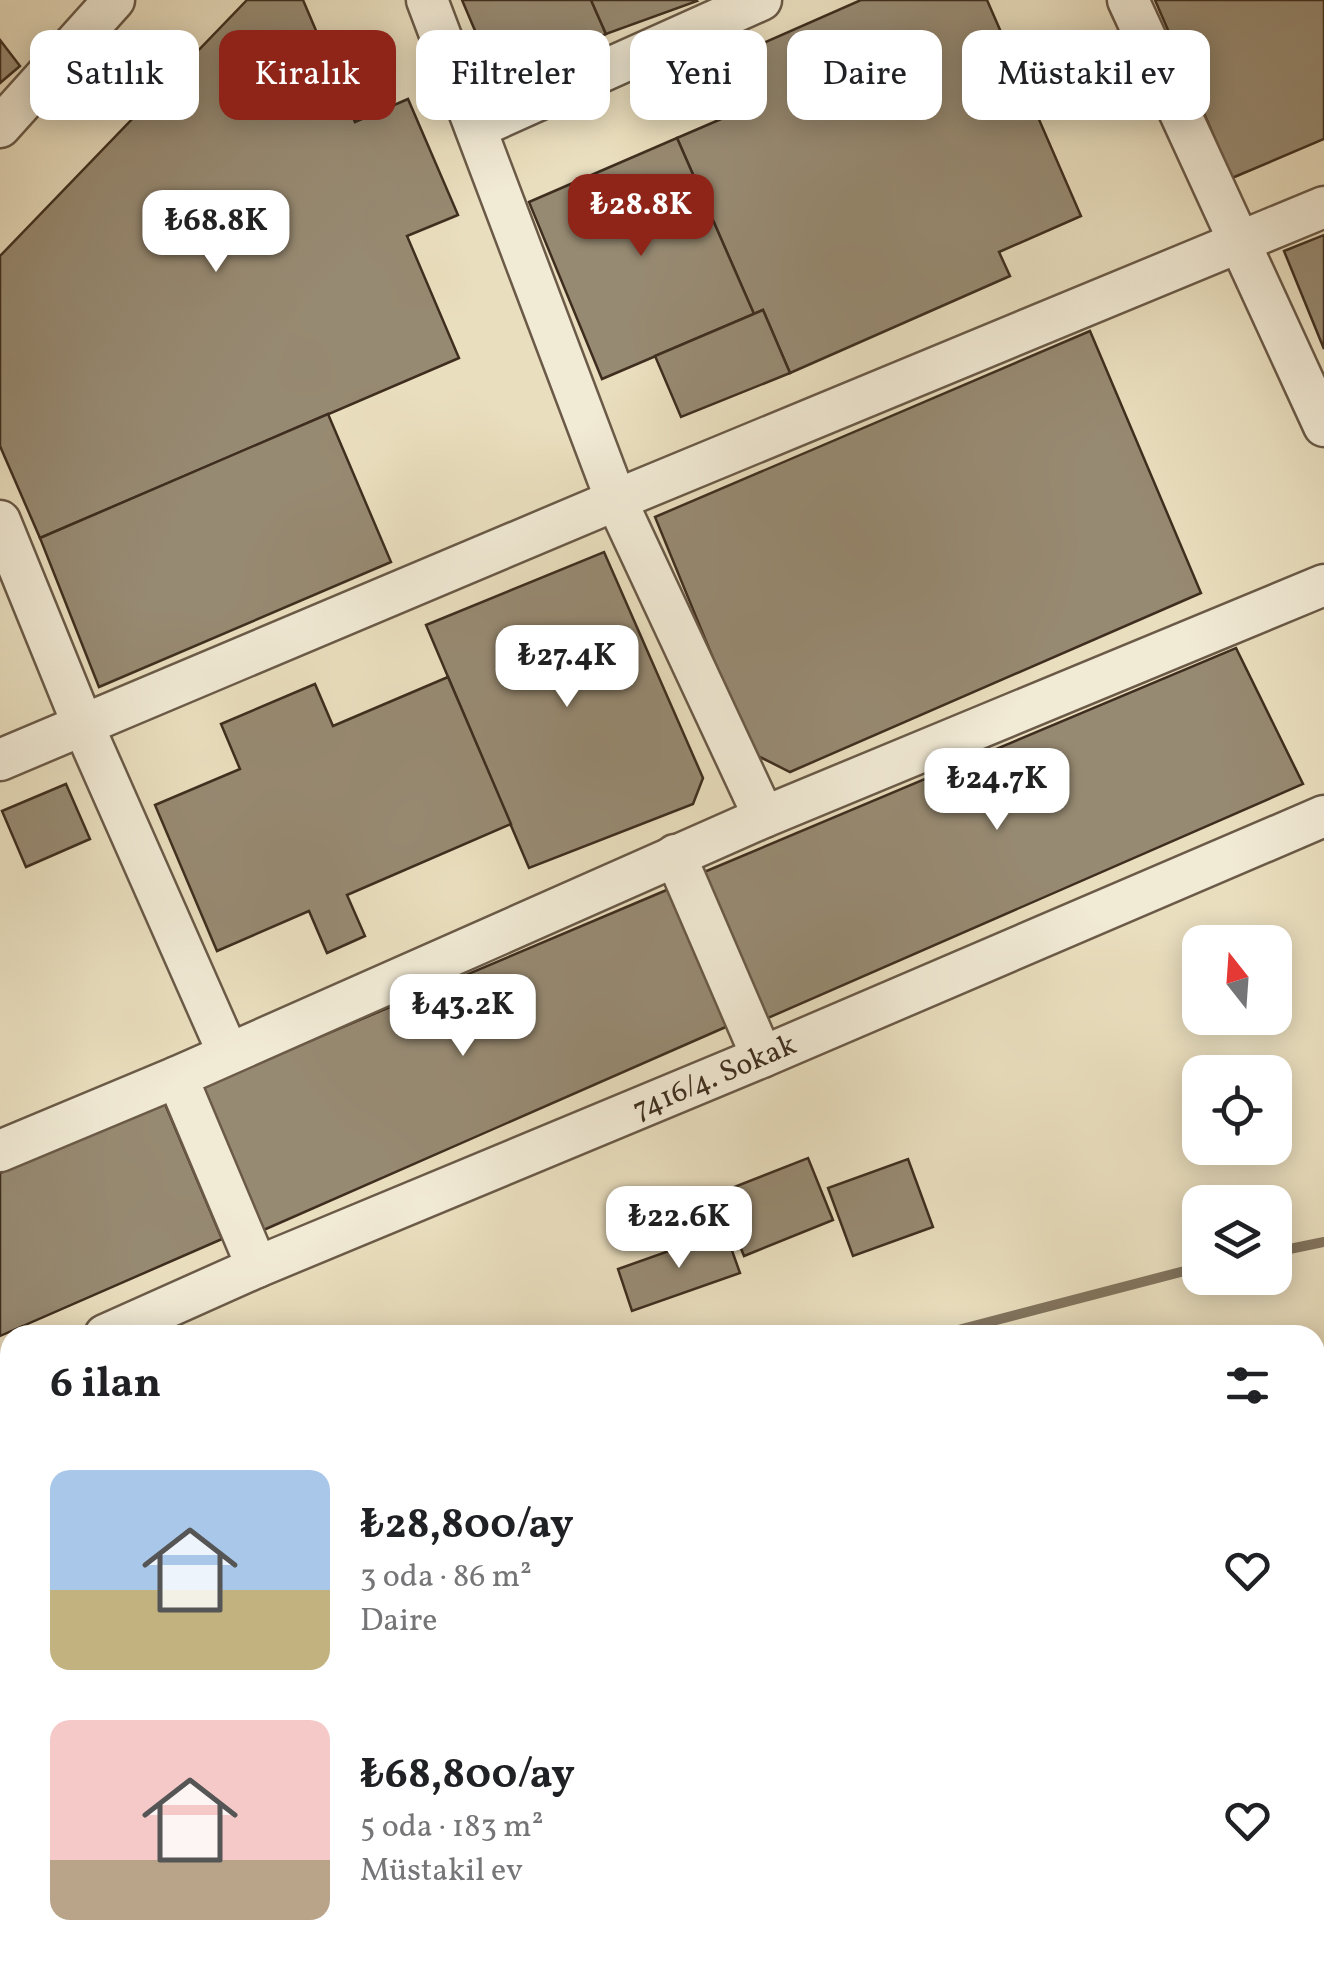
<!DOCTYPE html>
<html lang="tr">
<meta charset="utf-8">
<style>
:root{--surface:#fff;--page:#f2f2f2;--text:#202124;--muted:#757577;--accent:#8f2418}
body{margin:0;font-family:Vollkorn,serif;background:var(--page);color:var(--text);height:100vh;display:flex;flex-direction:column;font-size:38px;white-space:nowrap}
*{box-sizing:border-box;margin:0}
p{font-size:32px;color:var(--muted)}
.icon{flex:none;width:55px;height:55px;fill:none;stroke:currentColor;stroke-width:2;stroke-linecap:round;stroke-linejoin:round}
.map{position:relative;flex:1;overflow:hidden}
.drawer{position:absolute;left:0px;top:1325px;width:1325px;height:640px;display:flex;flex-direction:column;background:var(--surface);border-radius:30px 30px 0 0;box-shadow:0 5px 25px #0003}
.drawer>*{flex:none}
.hud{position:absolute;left:30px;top:30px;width:1265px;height:90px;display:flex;gap:20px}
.needle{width:65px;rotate:343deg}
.fabs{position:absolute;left:1182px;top:925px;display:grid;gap:20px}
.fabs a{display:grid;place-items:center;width:110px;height:110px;border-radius:20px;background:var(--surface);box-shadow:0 5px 25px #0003;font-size:50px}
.price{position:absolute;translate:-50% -85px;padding:0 22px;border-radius:20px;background:#fff;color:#222;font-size:32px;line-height:65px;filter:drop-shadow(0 2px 5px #0008)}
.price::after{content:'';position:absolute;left:50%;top:60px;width:30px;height:22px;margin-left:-15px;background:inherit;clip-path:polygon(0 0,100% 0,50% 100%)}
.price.current{background:var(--accent);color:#fff}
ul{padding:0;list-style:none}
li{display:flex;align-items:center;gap:30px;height:250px;padding:0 50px}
li span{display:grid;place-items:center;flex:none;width:280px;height:200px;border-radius:20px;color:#555}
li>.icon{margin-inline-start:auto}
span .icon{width:120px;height:120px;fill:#fffc;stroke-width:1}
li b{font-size:42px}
h2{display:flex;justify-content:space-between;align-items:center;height:120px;padding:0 50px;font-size:42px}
.chip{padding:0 35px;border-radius:20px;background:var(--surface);box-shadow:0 5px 25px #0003;font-size:35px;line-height:90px}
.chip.current{background:var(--accent);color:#fff}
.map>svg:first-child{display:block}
.green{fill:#ccc0a3;stroke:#867761;stroke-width:2.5}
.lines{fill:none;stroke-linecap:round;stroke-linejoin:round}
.stream{stroke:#82745e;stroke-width:10}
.building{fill:#978a72;stroke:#3f2e1f;stroke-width:2.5}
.lane-casing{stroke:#6a5a47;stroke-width:25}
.street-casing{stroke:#6a5a47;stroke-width:45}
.lane{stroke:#f1ead5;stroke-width:20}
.street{stroke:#f1ead5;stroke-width:40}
.labels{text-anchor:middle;stroke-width:9;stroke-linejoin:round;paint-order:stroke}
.street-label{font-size:30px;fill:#3f2e1f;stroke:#f1ead5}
</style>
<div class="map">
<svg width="1324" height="1965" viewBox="0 0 1324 1965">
<rect width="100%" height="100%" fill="#e9debe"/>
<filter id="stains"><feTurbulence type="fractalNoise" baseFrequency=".002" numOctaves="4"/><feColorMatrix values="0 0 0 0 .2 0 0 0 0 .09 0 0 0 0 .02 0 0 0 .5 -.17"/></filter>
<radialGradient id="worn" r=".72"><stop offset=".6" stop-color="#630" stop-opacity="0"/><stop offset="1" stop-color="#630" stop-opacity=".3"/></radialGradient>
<path class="green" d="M10,1682v273h872v10h-882v-279z"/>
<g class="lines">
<g class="stream">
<path d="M1275,1252l49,-10"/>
<path d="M939,1335l261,-68"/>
<path d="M0,1637l10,-3"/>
</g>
</g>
<g class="building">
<path d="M247,0h56l52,122 53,-23 50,116 -51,21 52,122 -419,180 -40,-92v-190z"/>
<path d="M462,0h129l15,34 -110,46z"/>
<path d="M591,0h105l1,1 -91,33z"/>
<path d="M861,0h126l94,216 -82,36 11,24 -220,97 -27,-63 -9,4 -77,-176 72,-31 -22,-48z"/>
<path d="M1155,0h169v139l-92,39z"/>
<path d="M0,40l20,26 -20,17z"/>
<path d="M677,138l77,176 -152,65 -73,-177z"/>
<path d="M1324,235v114l-40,-98z"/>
<path d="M763,310l27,63 -109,44 -26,-61z"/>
<path d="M1090,331l111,262 -411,179 -38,-19 -97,-236z"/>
<path d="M328,414l63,148 -292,125 -59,-149z"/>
<path d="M604,552l99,226 -10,26 -164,64 -103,-243z"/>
<path d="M1236,648l67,136 -542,237 -64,-146z"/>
<path d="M448,677l63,147 -164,71 18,41 -38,17 -18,-42 -92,40 -62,-146 85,-36 -19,-45 94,-40 18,42z"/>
<path d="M66,784l24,55 -64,28 -24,-56z"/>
<path d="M669,889l59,137 -469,206 -58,-145z"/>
<path d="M165,1104l57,135 -222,97v-163z"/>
<path d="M808,1158l25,62 -89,36 -25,-63z"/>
<path d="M908,1159l25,68 -80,29 -25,-68z"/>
<path d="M725,1231l15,42 -108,38 -14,-42z"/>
<path d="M10,1410v65l-10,4v-64z"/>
<path d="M1324,1907v58h-93l16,-10h68v-42z"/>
</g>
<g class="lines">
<defs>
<path id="lane" d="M956,1955l3,10"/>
<g id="street">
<path d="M427,0l189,500 148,317"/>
<path d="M1128,0l196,426"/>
<path d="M0,127l114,-127"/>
<path d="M476,128l285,-128"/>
<path d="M0,521l83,204 145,328"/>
<path d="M0,760l616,-260 708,-293"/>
<path d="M675,855l87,202"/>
<path d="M177,1077l80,190"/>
<path d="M0,1151l177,-74 587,-260 560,-232"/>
<path d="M105,1335l152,-68 505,-210 562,-241"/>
<path d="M0,1382l10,-5"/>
<path d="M1315,1839l9,-10"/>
<path d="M1137,1965l14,-10"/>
</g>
</defs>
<use href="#lane" class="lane-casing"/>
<use href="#street" class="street-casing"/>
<use href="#lane" class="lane"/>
<use href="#street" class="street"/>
</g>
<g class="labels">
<g class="street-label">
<text transform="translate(714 1076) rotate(-23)" y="10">7416/4. Sokak</text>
</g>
</g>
<rect width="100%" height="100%" filter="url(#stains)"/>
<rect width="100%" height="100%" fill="url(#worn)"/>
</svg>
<div class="fabs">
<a><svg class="needle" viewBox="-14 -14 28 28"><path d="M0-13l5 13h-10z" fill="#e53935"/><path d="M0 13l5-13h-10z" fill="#757577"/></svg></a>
<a><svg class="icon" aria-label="locate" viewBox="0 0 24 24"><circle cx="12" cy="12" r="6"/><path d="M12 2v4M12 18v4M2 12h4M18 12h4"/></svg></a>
<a><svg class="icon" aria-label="layers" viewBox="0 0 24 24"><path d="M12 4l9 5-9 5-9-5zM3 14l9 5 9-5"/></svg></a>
</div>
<b class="price current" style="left:641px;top:259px">₺28.8K</b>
<b class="price" style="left:216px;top:275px">₺68.8K</b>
<b class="price" style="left:567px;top:710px">₺27.4K</b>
<b class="price" style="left:997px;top:833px">₺24.7K</b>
<b class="price" style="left:463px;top:1059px">₺43.2K</b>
<b class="price" style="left:679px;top:1271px">₺22.6K</b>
<div class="hud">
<a class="chip">Satılık</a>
<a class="chip current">Kiralık</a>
<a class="chip">Filtreler</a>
<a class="chip">Yeni</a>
<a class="chip">Daire</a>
<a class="chip">Müstakil ev</a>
</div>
<section class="drawer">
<h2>6 ilan<svg class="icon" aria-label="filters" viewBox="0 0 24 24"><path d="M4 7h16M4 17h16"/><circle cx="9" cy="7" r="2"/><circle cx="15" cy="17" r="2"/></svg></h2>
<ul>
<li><span style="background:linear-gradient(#a9c7e8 60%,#c2b280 0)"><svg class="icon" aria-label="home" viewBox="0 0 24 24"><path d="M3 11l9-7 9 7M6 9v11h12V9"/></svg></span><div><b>₺28,800/ay</b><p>3 oda · 86 m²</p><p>Daire</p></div><svg class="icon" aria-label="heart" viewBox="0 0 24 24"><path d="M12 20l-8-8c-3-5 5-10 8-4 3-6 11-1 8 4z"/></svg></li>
<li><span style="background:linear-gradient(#f6c9c9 70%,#b9a48a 0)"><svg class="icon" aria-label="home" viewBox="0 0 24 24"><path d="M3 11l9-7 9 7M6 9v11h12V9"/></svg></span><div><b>₺68,800/ay</b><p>5 oda · 183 m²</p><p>Müstakil ev</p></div><svg class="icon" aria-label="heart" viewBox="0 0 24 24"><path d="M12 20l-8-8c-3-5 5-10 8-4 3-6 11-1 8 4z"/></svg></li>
</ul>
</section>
</div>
